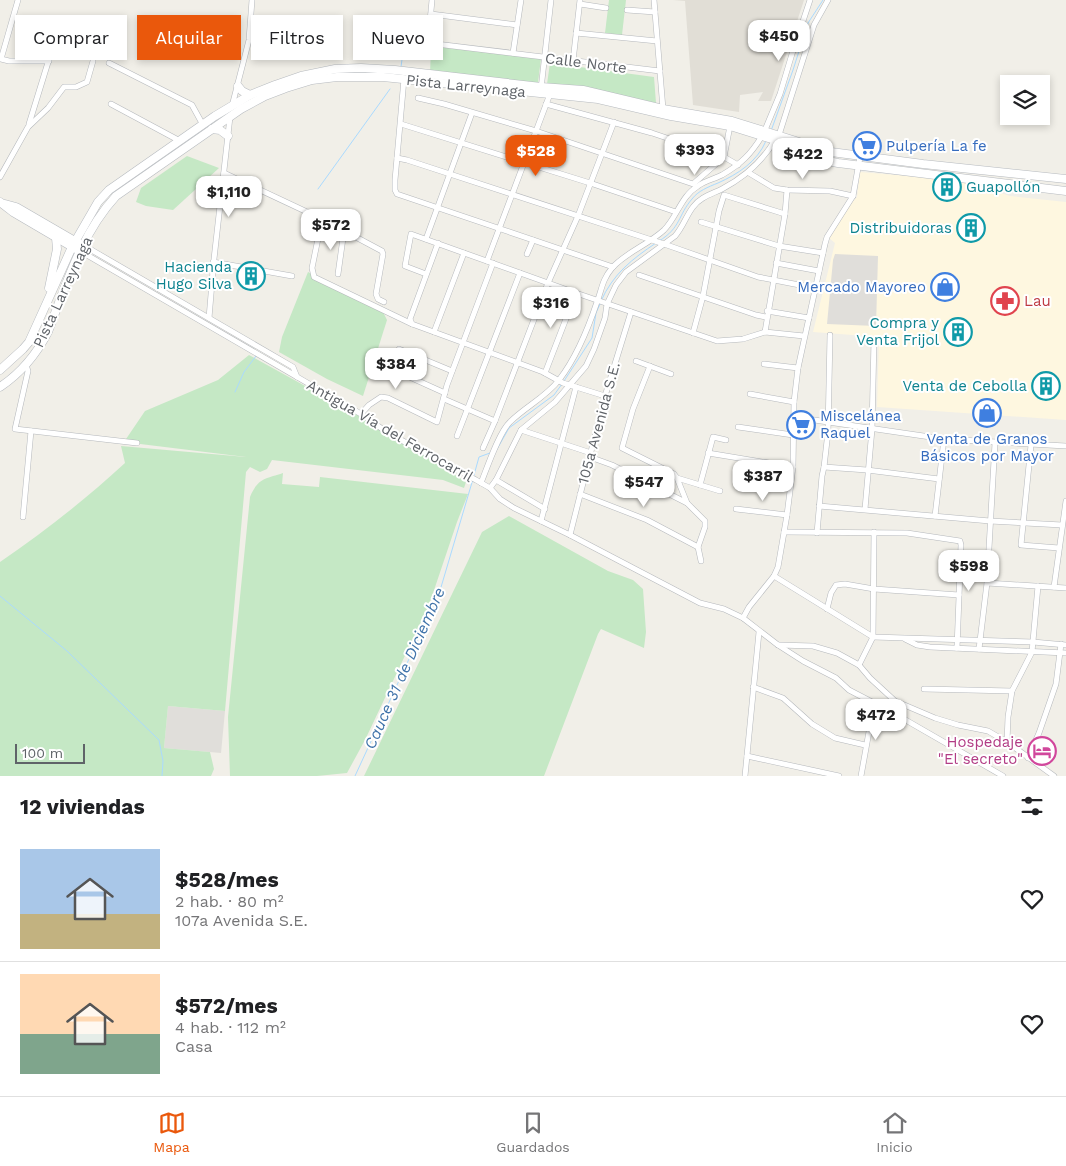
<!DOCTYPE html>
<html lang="es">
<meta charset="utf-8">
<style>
:root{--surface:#fff;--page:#f6f6f6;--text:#202124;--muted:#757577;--line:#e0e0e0;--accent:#ea580c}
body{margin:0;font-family:"Work Sans",sans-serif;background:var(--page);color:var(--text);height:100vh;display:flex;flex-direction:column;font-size:19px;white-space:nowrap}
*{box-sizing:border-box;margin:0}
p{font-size:16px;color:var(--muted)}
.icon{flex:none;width:28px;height:28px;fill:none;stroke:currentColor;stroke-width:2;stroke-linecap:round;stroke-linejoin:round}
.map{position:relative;height:776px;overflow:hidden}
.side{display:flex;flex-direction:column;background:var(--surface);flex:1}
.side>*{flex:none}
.hud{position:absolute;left:15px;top:15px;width:500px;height:45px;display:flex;gap:10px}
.buttons{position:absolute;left:1000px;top:75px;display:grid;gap:10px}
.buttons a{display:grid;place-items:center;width:50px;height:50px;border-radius:0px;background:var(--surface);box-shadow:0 2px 8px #0003;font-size:25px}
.scale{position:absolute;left:15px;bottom:12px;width:70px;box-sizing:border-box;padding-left:5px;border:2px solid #5f6368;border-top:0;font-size:14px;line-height:18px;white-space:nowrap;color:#5f6368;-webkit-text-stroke:4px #fff;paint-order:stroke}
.price{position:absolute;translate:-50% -42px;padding:0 11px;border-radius:10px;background:#fff;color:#222;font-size:16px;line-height:32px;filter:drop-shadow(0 1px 2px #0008)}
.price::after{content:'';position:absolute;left:50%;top:30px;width:15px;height:11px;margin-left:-8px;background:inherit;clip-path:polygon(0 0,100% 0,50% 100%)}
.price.active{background:var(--accent);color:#fff}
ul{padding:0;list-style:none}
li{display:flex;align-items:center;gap:15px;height:125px;padding:0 20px}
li+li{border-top:1px solid var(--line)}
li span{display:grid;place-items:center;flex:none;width:140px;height:100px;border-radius:0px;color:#555}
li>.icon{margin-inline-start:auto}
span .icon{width:60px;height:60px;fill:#fffc;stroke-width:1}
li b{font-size:21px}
h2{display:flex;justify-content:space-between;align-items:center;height:60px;padding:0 20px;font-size:21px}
.tag{padding:0 18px;border-radius:0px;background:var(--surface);box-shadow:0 2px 8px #0003;font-size:18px;line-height:45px}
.tag.active{background:var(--accent);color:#fff}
.dock{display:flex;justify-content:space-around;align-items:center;height:70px;border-top:1px solid var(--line);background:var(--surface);font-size:14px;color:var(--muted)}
.dock a{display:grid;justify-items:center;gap:2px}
.dock .active{color:var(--accent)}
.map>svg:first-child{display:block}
.commercial{fill:#fef7e0}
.industrial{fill:#e0deda}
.education{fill:#e1ded6}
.green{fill:#c5e8c5}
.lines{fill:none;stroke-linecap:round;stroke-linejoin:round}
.stream{stroke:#aadaff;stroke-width:1}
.street-casing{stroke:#b5b8bc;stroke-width:6}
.secondary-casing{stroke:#b6babf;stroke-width:9}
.street{stroke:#fff;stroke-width:5}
.secondary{stroke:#fff;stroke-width:8}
.labels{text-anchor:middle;stroke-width:4;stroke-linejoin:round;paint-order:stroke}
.street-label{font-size:15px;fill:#5f6368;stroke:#fff}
.shop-label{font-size:15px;fill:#366cbe;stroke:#fff;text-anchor:start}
.culture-label{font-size:15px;fill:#0d838f;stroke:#fff;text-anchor:end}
.health-label{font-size:15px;fill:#be3a42;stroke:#fff;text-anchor:start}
.hotel-label{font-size:15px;fill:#b23c85;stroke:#fff;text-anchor:end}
.water-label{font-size:16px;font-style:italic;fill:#4174aa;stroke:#fff}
</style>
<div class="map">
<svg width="1066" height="776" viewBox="0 0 1066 776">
<rect width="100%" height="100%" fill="#f1efe8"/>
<path class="commercial" d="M860,172l71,6 45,7 34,11 56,6v218l-189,-13 2,-70 -66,-5 22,-89 -6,-5 16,-28 12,-13z"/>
<g class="industrial">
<path d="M835,254l43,2 -2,70 -49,-2 6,-64z"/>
<path d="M168,706l57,5 -4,42 -57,-5z"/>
</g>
<path class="education" d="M673,0h131l-33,101h-13l5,-9 -23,3 -1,17 -46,-7 -8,-104z"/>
<g class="green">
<path d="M609,0h17l-4,35 -17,-2z"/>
<path d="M431,46l110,13 -4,31 -107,-15z"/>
<path d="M550,63l104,14 2,26 -73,-16 -36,-3z"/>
<path d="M187,156l32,12 -46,42 -27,-4 -10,-4 5,-14z"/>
<path d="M308,272l74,38 5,10 -24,76 -36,-17 -48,-27 3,-15z"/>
<path d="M249,355l125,69 92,58 -2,6 -21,-8 -171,-20 -5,9 -7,3 -10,-5 -4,5 -21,239 -57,-5 -4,42 46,4 4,17 -3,7h-211v-214c44,-30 86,-63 125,-99l-4,-17 125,11 -122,-15 21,-31 73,-31z"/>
<path d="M283,473l-1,11 37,3 1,-10 148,17 -11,28 -28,83 -64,135 -18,33 -30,3h-87l-2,-59 22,-220c8,-19 15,-18 33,-24z"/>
<path d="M509,516l99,55 25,9 10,9 3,43 -2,16 -43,-19 -3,5 -54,142h-180l118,-244z"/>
</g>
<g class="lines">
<g class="stream">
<path d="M401,67l5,-37"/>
<path d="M771,131l22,-61 15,-47 15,-23"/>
<path d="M318,189l72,-100"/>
<path d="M659,241c22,-13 19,-26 33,-42 6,-8 16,-12 26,-16 20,-9 39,-21 48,-42"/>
<path d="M601,301c12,-27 31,-42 55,-58"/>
<path d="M564,381l28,-43 4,-25 4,-9"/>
<path d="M235,392l9,-20 12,-16"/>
<path d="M496,451l13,-23 45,-33 8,-11"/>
<path d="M474,475l5,-18 11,-4"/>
<path d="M0,596l67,55 92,89 4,21 -1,15"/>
<path d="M355,776l84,-182 34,-115"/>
</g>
<defs>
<g id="street">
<path d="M18,0l-17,59 8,2h40"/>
<path d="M432,0l-4,43 232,28"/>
<path d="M654,0l9,109"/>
<path d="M580,4l26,4"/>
<path d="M627,10l28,2"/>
<path d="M431,14l86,11"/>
<path d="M576,33l81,8"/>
<path d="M513,53l8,-53"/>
<path d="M573,61l7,-61"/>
<path d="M109,63l83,42 11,20"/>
<path d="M404,79l-9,101v10l2,4 216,73"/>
<path d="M541,89l10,-89"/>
<path d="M418,98l26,6 92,27 157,53 31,-27 6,-31"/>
<path d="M111,104l69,37"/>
<path d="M546,104l106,29 62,21 8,5"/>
<path d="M232,106l17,-66 3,-40"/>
<path d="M29,124l25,-81"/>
<path d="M401,124l189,59 86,29"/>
<path d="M765,130l15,-36 12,-40 18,-54"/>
<path d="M779,135l35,-110 14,-25"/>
<path d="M724,157l14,8"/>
<path d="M397,158l10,2 257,84 94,33 57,11"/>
<path d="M224,173l98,46 60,32 1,3 -7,40 2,5 6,3"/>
<path d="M749,173l25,15 13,2 43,1 23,5"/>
<path d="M0,177l28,-50 20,-19 16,-21h12l11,-5 6,-21"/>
<path d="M322,219l-10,49 2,9 98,47"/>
<path d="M701,222l78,24 44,7"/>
<path d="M426,239l46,-126"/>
<path d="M438,243l-28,76 2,5 131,48 20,11 42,13"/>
<path d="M83,245l210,122 4,10"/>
<path d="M80,251l281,163 27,19 88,47 14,8 10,11 14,9 56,27 130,68 24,6 19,9 35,27 25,16 33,17 13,12 48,25 106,61"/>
<path d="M527,254l6,-14"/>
<path d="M487,261l63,-167"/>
<path d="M213,262l79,14"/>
<path d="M776,263l43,8"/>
<path d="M338,274l6,-43"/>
<path d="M426,274l-21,-8 6,-32 165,59 141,48 26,-2 22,-7 39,4"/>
<path d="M639,275l117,40 10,2"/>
<path d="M767,311l42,7"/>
<path d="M209,318l5,-59 16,-142"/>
<path d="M434,332l30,-79"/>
<path d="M765,332l20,-118 2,-24"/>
<path d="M693,333l10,-37 16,-85 5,-16 61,19"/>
<path d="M399,349l53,22"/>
<path d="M636,361l35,13"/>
<path d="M764,364l34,4"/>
<path d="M26,365l2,6 -13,58 122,14"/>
<path d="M650,366l-17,43 -11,39 52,26 3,4 10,25 18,18v6l-7,20 3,14"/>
<path d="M394,370l51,23"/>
<path d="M545,373l31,-80"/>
<path d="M750,394l44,8"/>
<path d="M444,399l51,22"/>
<path d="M361,414l8,-9 12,-8 7,1 49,24 10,-37 46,-122"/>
<path d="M794,417l150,22 122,7"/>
<path d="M738,427l55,8"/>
<path d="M521,430l70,23"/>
<path d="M457,436l63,-163"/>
<path d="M1031,445l-10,100 38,3"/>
<path d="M483,448l12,-27 53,-138 30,-67 36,-94"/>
<path d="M708,453l85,14"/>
<path d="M590,457l22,8 75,38"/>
<path d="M824,467l43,3 72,9"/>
<path d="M677,478l43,13"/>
<path d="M496,480l49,29"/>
<path d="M481,483c6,-15 18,-51 29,-61 15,-15 36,-25 49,-42 17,-22 29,-51 38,-78 5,-13 5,-22 15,-34 14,-16 36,-23 52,-38 13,-13 17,-34 34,-44 7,-5 16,-7 24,-11 19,-11 29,-21 40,-39"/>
<path d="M700,485l13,-48 13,3"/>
<path d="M490,488l6,-8 25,-50 34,-28 31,-36 8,-17 11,-31 2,-14 9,-19 10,-13 49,-36c8,-9 11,-20 18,-29 7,-10 19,-13 29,-18 23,-12 40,-27 53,-49"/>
<path d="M580,494l67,26 51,27"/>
<path d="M819,506l171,15 72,4"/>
<path d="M736,509l51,6"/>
<path d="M865,509l7,-80 2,-90"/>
<path d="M935,516l9,-77"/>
<path d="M23,517l8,-86"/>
<path d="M541,521l35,-134"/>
<path d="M784,532l123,1 53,8 1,4 -4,103"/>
<path d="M817,533l5,-57 2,-9 4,-35 2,-97"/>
<path d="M570,535l35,-139 26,-84"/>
<path d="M774,576l99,61 160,5 33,3"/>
<path d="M987,583l79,5"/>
<path d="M1054,587l12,-86"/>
<path d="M827,609l4,-16 5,-8 9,-1 29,5 85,6"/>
<path d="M743,618l6,-11 25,-31 4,-9 9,-52 6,-48 1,-65 4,-34 27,-124 2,-7 26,-41 7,-39"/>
<path d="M905,639l12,6 13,2 136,6"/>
<path d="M778,645l35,1 24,7 22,12 11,13 25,23 40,17 23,7 30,6 19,11 47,34"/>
<path d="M979,649l8,-66 8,-140"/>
<path d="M859,665l14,-28 1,-105"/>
<path d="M753,687l30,11 29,26 23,14 30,7"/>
<path d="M924,689l88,2"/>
<path d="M1007,742l1,-25 4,-26 20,-39 6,-66"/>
<path d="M747,756l92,20"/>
<path d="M1028,758l11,-25 17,-49 5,-40"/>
<path d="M745,776l14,-144"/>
<path d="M861,776l13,-72"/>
</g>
<g id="secondary">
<path d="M238,86l4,5 8,4"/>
<path d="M212,129l8,1 8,6"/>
<path d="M0,202l13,10 63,37"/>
<path d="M5,204l11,3 62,36"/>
<path d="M49,288l8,-39 -1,-11"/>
<path d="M0,370l23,-21 6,-7 43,-95 26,-45 11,-12 106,-74 35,-21 25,-10 26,-9 34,-7 26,-1 34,2 146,17 42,3 80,19 69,12 99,31 92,12 143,15"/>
<path d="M0,387c21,-14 36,-32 48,-55 18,-47 33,-98 68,-136l125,-87 24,-13 21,-8 26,-8 25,-3h46l215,22 73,17 59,10 45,14 48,20 15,3 228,28"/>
</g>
</defs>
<use href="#street" class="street-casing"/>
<use href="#secondary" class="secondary-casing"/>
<use href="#street" class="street"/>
<use href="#secondary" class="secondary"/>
</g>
<defs>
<symbol id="supermarket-ring" viewBox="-11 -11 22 22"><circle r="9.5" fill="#fff" stroke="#3f7fe0" stroke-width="1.5"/><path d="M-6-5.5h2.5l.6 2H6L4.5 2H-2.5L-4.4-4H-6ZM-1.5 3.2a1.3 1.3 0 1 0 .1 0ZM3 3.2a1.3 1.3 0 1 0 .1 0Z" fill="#3f7fe0"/></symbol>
<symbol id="building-ring" viewBox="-11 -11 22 22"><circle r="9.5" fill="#fff" stroke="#0f9aa8" stroke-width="1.5"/><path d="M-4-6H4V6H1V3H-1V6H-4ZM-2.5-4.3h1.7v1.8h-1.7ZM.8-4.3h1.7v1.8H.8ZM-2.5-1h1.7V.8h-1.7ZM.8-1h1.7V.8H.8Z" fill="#0f9aa8"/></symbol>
<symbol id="shop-ring" viewBox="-11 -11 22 22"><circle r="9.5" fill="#fff" stroke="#3f7fe0" stroke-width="1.5"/><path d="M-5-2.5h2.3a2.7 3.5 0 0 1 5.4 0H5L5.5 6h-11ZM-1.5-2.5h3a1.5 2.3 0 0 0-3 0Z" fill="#3f7fe0"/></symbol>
<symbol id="pharmacy-ring" viewBox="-11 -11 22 22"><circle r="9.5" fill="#fff" stroke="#e0444e" stroke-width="1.5"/><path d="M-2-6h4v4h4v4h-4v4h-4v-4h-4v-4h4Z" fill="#e0444e"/></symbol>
<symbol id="hotel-ring" viewBox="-11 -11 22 22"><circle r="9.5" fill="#fff" stroke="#d1479c" stroke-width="1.5"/><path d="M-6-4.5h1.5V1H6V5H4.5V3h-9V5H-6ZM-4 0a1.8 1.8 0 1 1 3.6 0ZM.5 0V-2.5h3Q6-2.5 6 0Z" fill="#d1479c"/></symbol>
</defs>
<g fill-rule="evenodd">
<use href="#supermarket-ring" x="851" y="130" width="32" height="32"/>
<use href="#building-ring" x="931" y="171" width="32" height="32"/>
<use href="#building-ring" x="955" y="212" width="32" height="32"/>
<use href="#building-ring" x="235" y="260" width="32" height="32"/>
<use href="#shop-ring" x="929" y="271" width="32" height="32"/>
<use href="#pharmacy-ring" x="989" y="285" width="32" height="32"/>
<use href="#building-ring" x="942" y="316" width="32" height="32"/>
<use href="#building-ring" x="1030" y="370" width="32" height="32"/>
<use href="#shop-ring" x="971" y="397" width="32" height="32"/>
<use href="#supermarket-ring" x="785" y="409" width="32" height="32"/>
<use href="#hotel-ring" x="1026" y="735" width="32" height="32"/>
</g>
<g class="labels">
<g class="street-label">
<text transform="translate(586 63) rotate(7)" y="5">Calle Norte</text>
<text transform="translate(466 86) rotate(6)" y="5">Pista Larreynaga</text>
<text transform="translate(63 292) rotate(-65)" y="5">Pista Larreynaga</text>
<text transform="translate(599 423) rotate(-75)" y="5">105a Avenida S.E.</text>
<text transform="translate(390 431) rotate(30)" y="5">Antigua Vía del Ferrocarril</text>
</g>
<g class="shop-label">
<text x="886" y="151">Pulpería La fe</text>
<text x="926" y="292" text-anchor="end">Mercado Mayoreo</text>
<text x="820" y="421">Miscelánea<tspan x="820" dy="17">Raquel</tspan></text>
<text x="987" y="444" text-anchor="middle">Venta de Granos<tspan x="987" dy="17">Básicos por Mayor</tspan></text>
</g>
<g class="culture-label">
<text x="966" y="192" text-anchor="start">Guapollón</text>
<text x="952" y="233">Distribuidoras</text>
<text x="232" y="272">Hacienda<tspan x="232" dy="17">Hugo Silva</tspan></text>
<text x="939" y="328">Compra y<tspan x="939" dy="17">Venta Frijol</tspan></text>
<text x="1027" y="391">Venta de Cebolla</text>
</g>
<g class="health-label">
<text x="1024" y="306">Lau</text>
</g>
<g class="hotel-label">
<text x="1023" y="747">Hospedaje<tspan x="1023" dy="17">"El secreto"</tspan></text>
</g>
<g class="water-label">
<text transform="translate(404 668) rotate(-66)" y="6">Cauce 31 de Diciembre</text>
</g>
</g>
</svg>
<div class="buttons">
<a><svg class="icon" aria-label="layers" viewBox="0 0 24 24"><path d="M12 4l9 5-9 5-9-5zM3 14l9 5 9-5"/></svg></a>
</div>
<div class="scale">100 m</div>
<b class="price" style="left:779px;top:62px">$450</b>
<b class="price" style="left:695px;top:176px">$393</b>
<b class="price active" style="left:536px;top:177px">$528</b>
<b class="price" style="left:803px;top:180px">$422</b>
<b class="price" style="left:229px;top:218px">$1,110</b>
<b class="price" style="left:331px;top:251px">$572</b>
<b class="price" style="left:551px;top:329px">$316</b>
<b class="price" style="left:396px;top:390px">$384</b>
<b class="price" style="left:763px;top:502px">$387</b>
<b class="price" style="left:644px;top:508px">$547</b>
<b class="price" style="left:969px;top:592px">$598</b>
<b class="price" style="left:876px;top:741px">$472</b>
<div class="hud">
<a class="tag">Comprar</a>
<a class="tag active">Alquilar</a>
<a class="tag">Filtros</a>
<a class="tag">Nuevo</a>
</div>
</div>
<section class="side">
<h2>12 viviendas<svg class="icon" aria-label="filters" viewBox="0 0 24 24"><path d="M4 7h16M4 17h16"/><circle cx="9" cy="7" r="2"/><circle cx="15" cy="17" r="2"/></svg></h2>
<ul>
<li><span style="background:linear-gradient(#a9c7e8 65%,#c2b280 0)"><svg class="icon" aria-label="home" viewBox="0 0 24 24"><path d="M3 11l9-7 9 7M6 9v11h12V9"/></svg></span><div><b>$528/mes</b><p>2 hab. · 80 m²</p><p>107a Avenida S.E.</p></div><svg class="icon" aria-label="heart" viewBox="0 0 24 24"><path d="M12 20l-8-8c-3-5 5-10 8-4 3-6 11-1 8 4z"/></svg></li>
<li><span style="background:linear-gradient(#ffd9b3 60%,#7fa58c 0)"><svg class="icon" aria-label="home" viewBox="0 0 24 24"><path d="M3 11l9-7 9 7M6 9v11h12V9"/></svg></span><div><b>$572/mes</b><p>4 hab. · 112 m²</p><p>Casa</p></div><svg class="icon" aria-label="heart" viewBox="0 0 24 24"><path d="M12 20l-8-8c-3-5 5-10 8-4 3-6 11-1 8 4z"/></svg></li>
</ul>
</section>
<nav class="dock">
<a class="active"><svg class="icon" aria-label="map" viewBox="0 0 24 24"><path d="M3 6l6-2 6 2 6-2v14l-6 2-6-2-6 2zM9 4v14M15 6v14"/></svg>Mapa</a>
<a><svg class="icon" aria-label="saved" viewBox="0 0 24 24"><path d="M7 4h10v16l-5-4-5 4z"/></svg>Guardados</a>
<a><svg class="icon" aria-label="home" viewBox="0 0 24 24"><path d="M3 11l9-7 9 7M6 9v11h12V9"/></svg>Inicio</a>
</nav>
